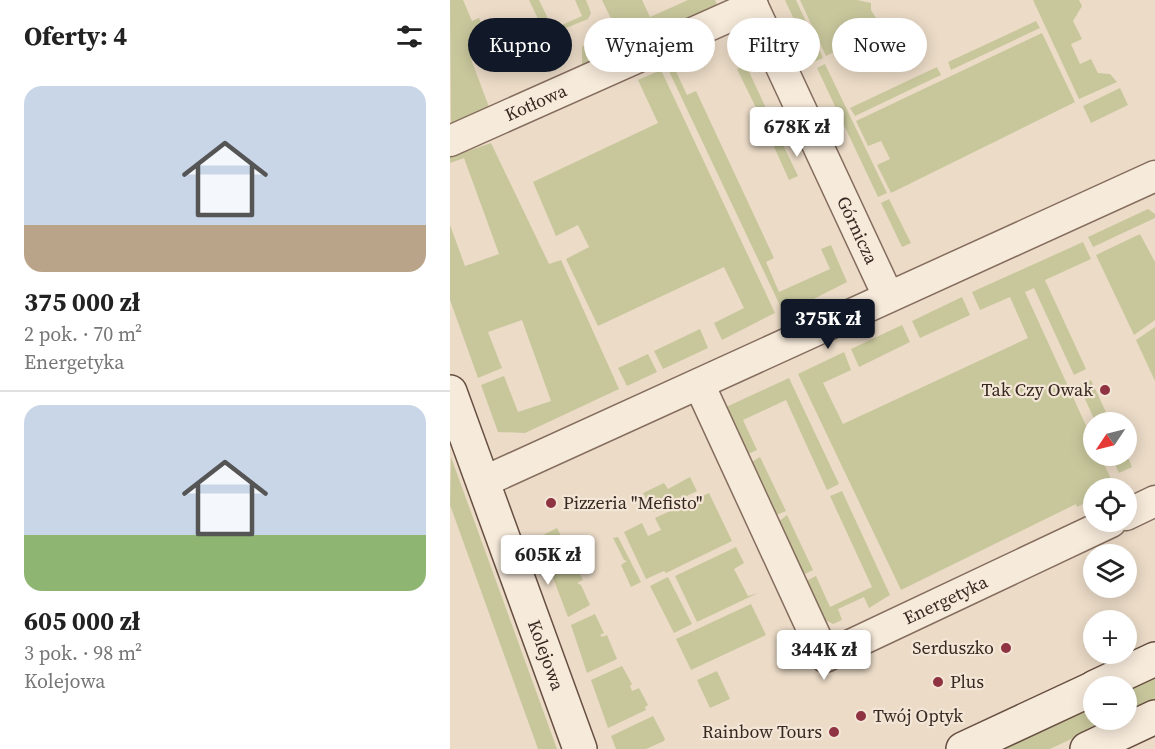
<!DOCTYPE html>
<html lang="pl">
<meta charset="utf-8">
<style>
:root{--surface:#fff;--page:#f2f2f2;--text:#222;--muted:#767676;--line:#e0e0e0;--accent:#111827}
body{margin:0;font-family:"Source Serif 4",serif;background:var(--page);color:var(--text);height:100vh;display:flex;flex-direction:column;font-size:22px;white-space:nowrap}
*{box-sizing:border-box;margin:0}
p{font-size:20px;color:var(--muted)}
.icon{flex:none;width:33px;height:33px;fill:none;stroke:currentColor;stroke-width:2;stroke-linecap:round;stroke-linejoin:round}
.map{position:relative;flex:1;overflow:hidden}
.sheet{display:flex;flex-direction:column;background:var(--surface);width:450px}
.sheet>*{flex:none}
.guide{position:absolute;left:18px;top:18px;width:570px;height:54px;display:flex;gap:12px}
.needle{width:39px;rotate:235deg}
.fabs{position:absolute;left:633px;top:412px;display:grid;gap:12px}
.fabs a{display:grid;place-items:center;width:54px;height:54px;border-radius:50%;background:var(--surface);box-shadow:0 3px 15px #0003;font-size:30px}
.price{position:absolute;translate:-50% -51px;padding:0 14px;border-radius:6px;background:#fff;color:#222;font-size:20px;line-height:39px;filter:drop-shadow(0 2px 3px #0008)}
.price::after{content:'';position:absolute;left:50%;top:36px;width:18px;height:14px;margin-left:-9px;background:inherit;clip-path:polygon(0 0,100% 0,50% 100%)}
.price.on{background:var(--accent);color:#fff}
ul{padding:0;list-style:none}
li{display:grid;align-content:center;gap:12px;height:318px;padding:0 24px}
li+li{border-top:2px solid var(--line)}
li span{display:grid;place-items:center;height:186px;border-radius:18px;color:#555}
li>.icon{margin-inline-start:auto}
span .icon{width:108px;height:108px;fill:#fffc;stroke-width:1}
li b{font-size:26px}
h2{display:flex;justify-content:space-between;align-items:center;height:72px;padding:0 24px;font-size:26px}
.tag{padding:0 21px;border-radius:27px;background:var(--surface);box-shadow:0 3px 15px #0003;font-size:21px;line-height:54px}
.tag.on{background:var(--accent);color:#fff}
main{display:flex;flex:1;min-height:0}
.map>svg:first-child{display:block}
.green{fill:#c8c79c}
.lines{fill:none;stroke-linecap:round;stroke-linejoin:round}
.street-casing{stroke:#856d5e;stroke-width:33}
.secondary-casing{stroke:#674f41;stroke-width:36}
.street{stroke:#f6eada;stroke-width:30}
.secondary{stroke:#f6eada;stroke-width:33}
.poi-dot{fill:#8f3342;stroke:#f3e6d6;stroke-width:2}
.labels{text-anchor:middle;stroke-width:4.5;stroke-linejoin:round;paint-order:stroke}
.street-label{font-size:18px;fill:#372821;stroke:#f3e6d6}
.poi-label{font-size:18px;fill:#372821;stroke:#f3e6d6;text-anchor:end}
</style>
<main>
<section class="sheet">
<h2>Oferty: 4<svg class="icon" aria-label="filters" viewBox="0 0 24 24"><path d="M4 7h16M4 17h16"/><circle cx="9" cy="7" r="2"/><circle cx="15" cy="17" r="2"/></svg></h2>
<ul>
<li><span style="background:linear-gradient(#c9d6e8 75%,#b9a48a 0)"><svg class="icon" aria-label="home" viewBox="0 0 24 24"><path d="M3 11l9-7 9 7M6 9v11h12V9"/></svg></span><div><b>375 000 zł</b><p>2 pok. · 70 m²</p><p>Energetyka</p></div></li>
<li><span style="background:linear-gradient(#c9d6e8 70%,#8fb573 0)"><svg class="icon" aria-label="home" viewBox="0 0 24 24"><path d="M3 11l9-7 9 7M6 9v11h12V9"/></svg></span><div><b>605 000 zł</b><p>3 pok. · 98 m²</p><p>Kolejowa</p></div></li>
</ul>
</section>
<div class="map">
<svg width="705" height="749" viewBox="0 0 705 749">
<rect width="100%" height="100%" fill="#ebdbc7"/>
<g class="green">
<path d="M0,0h13l9,21 7,-3 8,19 34,-16 6,13 -56,25 18,48 93,-42v-18l6,-4 15,2 4,4 -24,21 -132,54z"/>
<path d="M79,0h10l14,29 29,-13 -7,-16h11l5,13 -3,6 -39,16 -4,-2z"/>
<path d="M152,0h40l8,17 38,-17h27l3,7 -77,40 -16,-14 -5,4z"/>
<path d="M335,0h11l27,58 -9,4z"/>
<path d="M350,0h57l14,3v7l11,18 -56,28z"/>
<path d="M583,0h46l3,6 -9,15 9,18 -11,5 9,20 11,-5 7,14 12,1 7,8 -38,17z"/>
<path d="M586,21l4,7 -89,42 -3,-8z"/>
<path d="M592,33l33,69 -184,91 -14,-28 13,-6 -9,-18 -13,5 -12,-25z"/>
<path d="M375,64l62,129 -9,4 -61,-129z"/>
<path d="M223,65l14,30 9,-4 78,167 -8,4 13,30 51,-23 -9,-20 10,-4 16,37 -63,32 -117,-247z"/>
<path d="M296,65l24,52 -8,3 -25,-51z"/>
<path d="M487,67l4,8 -86,41 -5,-8z"/>
<path d="M211,70l114,243 -53,27 -8,-17 30,-15 -20,-41 -126,59 -32,-67 23,-12 -11,-22 -22,11 -23,-54 125,-59 -20,-43z"/>
<path d="M670,88l8,17 -37,18 -8,-17z"/>
<path d="M324,126l24,50 -9,4 -23,-51z"/>
<path d="M41,143l58,121 12,-4 58,129 -94,44 -27,-1 -17,-47 23,-9 14,36 33,-11 -29,-81 -34,12 14,36 -24,10 -28,-78v-75l15,41 34,-12 -35,-96 -14,5v-6z"/>
<path d="M439,199l22,44 -9,4 -21,-44z"/>
<path d="M698,209l7,5v4l-62,29 -5,-10z"/>
<path d="M690,234l15,28v58l-21,15 -38,-80z"/>
<path d="M633,242l8,17 -46,21 41,89 -12,6 -40,-87 -9,4 68,149 1,15h6l16,33h-22l-1,10 -16,8 -1,-3 -175,86 -103,-216 46,-22 7,18 -28,13 20,41 185,-86 -18,-41 -30,13 -8,-18z"/>
<path d="M512,297l8,18 -50,23 -8,-17z"/>
<path d="M452,325l8,17 -51,25 -8,-18z"/>
<path d="M705,327v54l-19,-41z"/>
<path d="M250,329l8,19 -45,21 -9,-18z"/>
<path d="M198,354l9,18 -30,14 -9,-18z"/>
<path d="M339,378l50,106 -12,6 -41,-90 -43,20 14,30 -11,5 -22,-47z"/>
<path d="M641,380l20,43h-15l-17,-37z"/>
<path d="M677,455l5,12 -13,6 -8,-17z"/>
<path d="M1,457l106,292h-19l-88,-244z"/>
<path d="M310,457l26,54 -12,5 -24,-53z"/>
<path d="M240,477l7,14 -44,21 -10,-19 21,-10 4,6z"/>
<path d="M392,491l48,104 -21,13 -5,-11 -26,12 4,11 -9,4 -8,-4 -19,-39 10,-5 14,31 42,-20 -42,-91z"/>
<path d="M259,493l23,48 -66,32 -2,-2 -18,8 -22,-47 18,-9 6,13 13,-6 -6,-12z"/>
<path d="M337,515l26,55 -10,5 -25,-53z"/>
<path d="M107,528l11,22 -21,12 -8,-25z"/>
<path d="M168,537l23,45 -10,5 -10,-22 6,-4 -3,-1 -11,-22z"/>
<path d="M286,547l8,16 -10,6 14,27 10,-3 -61,29 -22,-46z"/>
<path d="M122,559l11,21 -6,3 4,2 9,20 -22,12 -18,-47z"/>
<path d="M218,577l24,47 -18,9 -24,-47z"/>
<path d="M301,604l15,31 -75,35 -15,-31z"/>
<path d="M145,614l9,19 -4,2 2,2 5,-2 10,24 -30,14 -16,-48z"/>
<path d="M172,666l10,18 -2,2 2,5 7,-3 9,17 -3,2 1,3 -38,18 -17,-48z"/>
<path d="M267,671l13,28 -20,9 -13,-28z"/>
<path d="M705,675v25l-28,13 -1,-25z"/>
<path d="M643,704l1,16h18l-62,29h-54z"/>
<path d="M203,716l12,23 -1,2 -18,8h-30l-5,-13z"/>
</g>
<g class="lines">
<defs>
<g id="street">
<path id="s1" d="M300,0l138,296"/>
<path id="s2" d="M0,141l303,-135"/>
<path id="s3" d="M249,384l126,273 286,-135"/>
<path d="M33,482l672,-306"/>
<path d="M676,515l29,-14"/>
</g>
<g id="secondary">
<path id="s4" d="M0,392l130,357"/>
<path d="M645,687l60,-28"/>
<path d="M513,749l131,-61"/>
<path d="M637,749l68,-32"/>
</g>
</defs>
<use href="#street" class="street-casing"/>
<use href="#secondary" class="secondary-casing"/>
<use href="#street" class="street"/>
<use href="#secondary" class="secondary"/>
</g>
<g class="poi-dot">
<circle cx="655" cy="390" r="6"/>
<circle cx="101" cy="503" r="6"/>
<circle cx="556" cy="648" r="6"/>
<circle cx="488" cy="682" r="6"/>
<circle cx="411" cy="716" r="6"/>
<circle cx="384" cy="732" r="6"/>
</g>
<g class="labels">
<g class="street-label">
<text dy="6" stroke="none"><textPath href="#s2" startOffset="94">Kotłowa</textPath></text>
<text dy="6" stroke="none"><textPath href="#s1" startOffset="254">Górnicza</textPath></text>
<text dy="6" stroke="none"><textPath href="#s3" startOffset="434">Energetyka</textPath></text>
<text dy="6" stroke="none"><textPath href="#s4" startOffset="280">Kolejowa</textPath></text>
</g>
<g class="poi-label">
<text x="643" y="396">Tak Czy Owak</text>
<text x="113" y="509" text-anchor="start">Pizzeria "Mefisto"</text>
<text x="544" y="654">Serduszko</text>
<text x="500" y="688" text-anchor="start">Plus</text>
<text x="423" y="722" text-anchor="start">Twój Optyk</text>
<text x="372" y="738">Rainbow Tours</text>
</g>
</g>
</svg>
<div class="fabs">
<a><svg class="needle" viewBox="-14 -14 28 28"><path d="M0-13l5 13h-10z" fill="#e53935"/><path d="M0 13l5-13h-10z" fill="#767676"/></svg></a>
<a><svg class="icon" aria-label="locate" viewBox="0 0 24 24"><circle cx="12" cy="12" r="6"/><path d="M12 2v4M12 18v4M2 12h4M18 12h4"/></svg></a>
<a><svg class="icon" aria-label="layers" viewBox="0 0 24 24"><path d="M12 4l9 5-9 5-9-5zM3 14l9 5 9-5"/></svg></a>
<a>+</a>
<a>−</a>
</div>
<b class="price" style="left:347px;top:158px">678K zł</b>
<b class="price on" style="left:378px;top:350px">375K zł</b>
<b class="price" style="left:98px;top:586px">605K zł</b>
<b class="price" style="left:374px;top:681px">344K zł</b>
<div class="guide">
<a class="tag on">Kupno</a>
<a class="tag">Wynajem</a>
<a class="tag">Filtry</a>
<a class="tag">Nowe</a>
</div>
</div>
</main>
